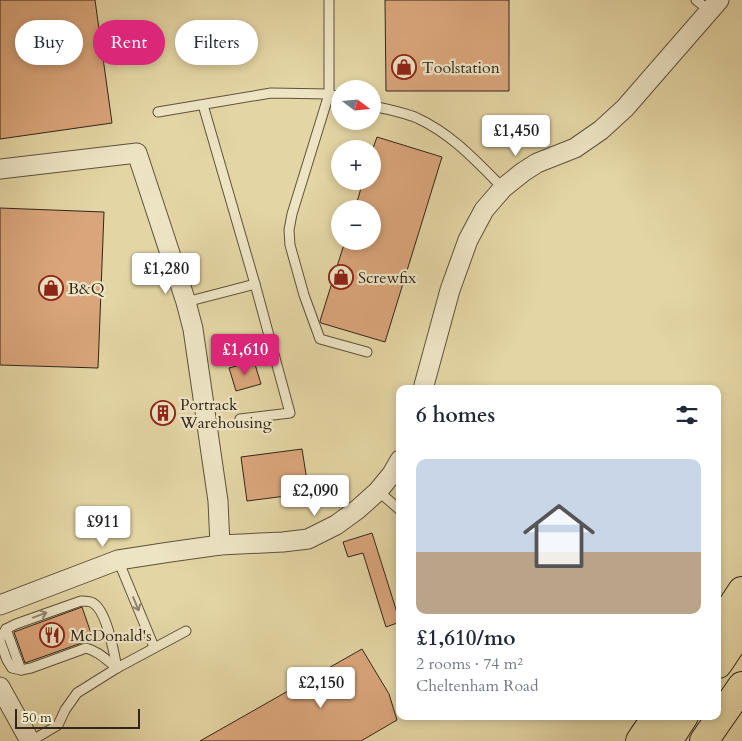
<!DOCTYPE html>
<meta charset="utf-8">
<style>
:root{--surface:#fff;--page:#f2f2f3;--text:#1f2937;--muted:#747a83;--accent:#db2777}
body{margin:0;font-family:Cardo,serif;background:var(--page);color:var(--text);height:100vh;display:flex;flex-direction:column;font-size:19px;white-space:nowrap}
*{box-sizing:border-box;margin:0}
p{font-size:16px;color:var(--muted)}
.icon{flex:none;width:28px;height:28px;fill:none;stroke:currentColor;stroke-width:2;stroke-linecap:round;stroke-linejoin:round}
.map{position:relative;flex:1;overflow:hidden}
.details{position:absolute;left:396px;top:385px;width:325px;height:335px;display:flex;flex-direction:column;background:var(--surface);border-radius:10px;box-shadow:0 2px 8px #0003}
.details>*{flex:none}
.banner{position:absolute;left:15px;top:20px;width:306px;height:45px;display:flex;gap:10px}
.needle{width:32px;rotate:106deg}
.controls{position:absolute;left:331px;top:80px;display:grid;gap:10px}
.controls a{display:grid;place-items:center;width:50px;height:50px;border-radius:50%;background:var(--surface);box-shadow:0 2px 8px #0003;font-size:25px}
.scale{position:absolute;left:15px;bottom:12px;width:125px;box-sizing:border-box;padding-left:5px;border:2px solid #31261b;border-top:0;font-size:14px;line-height:18px;white-space:nowrap;color:#31261b;-webkit-text-stroke:4px #ede4c4;paint-order:stroke}
.price{position:absolute;translate:-50% -42px;padding:0 11px;border-radius:5px;background:#fff;color:#222;font-size:16px;line-height:32px;filter:drop-shadow(0 1px 2px #0008)}
.price::after{content:'';position:absolute;left:50%;top:30px;width:15px;height:11px;margin-left:-8px;background:inherit;clip-path:polygon(0 0,100% 0,50% 100%)}
.price.current{background:var(--accent);color:#fff}
ul{padding:0;list-style:none}
li{display:grid;align-content:center;gap:10px;height:265px;padding:0 20px}
li span{display:grid;place-items:center;height:155px;border-radius:10px;color:#555}
li>.icon{margin-inline-start:auto}
span .icon{width:90px;height:90px;fill:#fffc;stroke-width:1}
li b{font-size:21px}
h2{display:flex;justify-content:space-between;align-items:center;height:60px;padding:0 20px;font-size:21px}
.pill{padding:0 18px;border-radius:22px;background:var(--surface);box-shadow:0 2px 8px #0003;font-size:18px;line-height:45px}
.pill.current{background:var(--accent);color:#fff}
.map>svg:first-child{display:block}
.building{fill:#daa57a;stroke:#31261b}
.lines{fill:none;stroke-linecap:round;stroke-linejoin:round}
.lane-casing{stroke:#5e523d;stroke-width:11}
.street-casing{stroke:#5e523d;stroke-width:21}
.highway-casing{stroke:#31261b;stroke-width:30}
.lane{stroke:#ede4c4;stroke-width:9}
.street{stroke:#ede4c4;stroke-width:19}
.highway{stroke:#e4d5a4;stroke-width:28}
.oneway{stroke:#8f8570}
.labels{text-anchor:middle;stroke-width:4.5;stroke-linejoin:round;paint-order:stroke}
.poi-label{font-size:16px;fill:#31261b;stroke:#ede4c4;text-anchor:start}
</style>
<div class="map">
<svg width="742" height="741" viewBox="0 0 742 741">
<rect width="100%" height="100%" fill="#e4d5a4"/>
<filter id="stains"><feTurbulence type="fractalNoise" baseFrequency=".004" numOctaves="4"/><feColorMatrix values="0 0 0 0 .2 0 0 0 0 .09 0 0 0 0 .02 0 0 0 .5 -.17"/></filter>
<radialGradient id="worn" r=".72"><stop offset=".6" stop-color="#630" stop-opacity="0"/><stop offset="1" stop-color="#630" stop-opacity=".3"/></radialGradient>
<g class="building">
<path d="M0,0h95l17,123 -112,16z"/>
<path d="M385,0h124v91h-123z"/>
<path d="M377,137l65,20 -57,185 -64,-19 -1,-2 25,-80h27v-32h-17l8,-28h9v-30z"/>
<path d="M0,208l104,4 -6,156 -98,-3z"/>
<path d="M254,361l7,23 -25,7 -7,-23z"/>
<path d="M302,449l7,44 -62,8 -6,-44z"/>
<path d="M372,533l28,89 -14,5 -23,-74 -15,4 -5,-15z"/>
<path d="M82,607l11,32 -68,24 -11,-31z"/>
<path d="M362,649l27,45 8,26 -36,21h-161z"/>
</g>
<g class="lines">
<defs>
<g id="lane">
<path d="M329,0v94l-37,120 -3,16 1,15 14,50 16,44 47,13"/>
<path d="M696,0l14,11"/>
<path d="M203,105l52,179 35,129 -50,6"/>
<path d="M372,106c15,3 31,6 45,12 35,16 60,44 86,70"/>
<path d="M158,112l113,-19 58,1 11,3"/>
<path d="M186,302l69,-18"/>
<path d="M378,491l22,19"/>
<path d="M118,560l36,87"/>
<path d="M6,629l15,41"/>
<path d="M0,639l6,-10 10,-5 65,-23c4,0 9,0 12,2 14,8 21,50 24,65"/>
<path d="M0,641l7,19 5,8 9,2 10,-2 55,-20c14,4 20,12 31,20"/>
<path d="M31,741l27,-16 7,-15 12,-17 40,-25 69,-37"/>
</g>
<g id="street">
<path d="M0,169l137,-16 49,149 7,27 25,172 2,44"/>
<path d="M423,389l27,-99 18,-50 16,-30 19,-22 20,-16 14,-9 38,-15 26,-18 24,-22 94,-108"/>
<path d="M0,605l118,-45 52,-8 50,-7 63,-3 25,-3 28,-14 22,-16 20,-18 14,-17 8,-14"/>
<path d="M0,687l30,54"/>
</g>
<g id="highway">
<path d="M718,627l24,-36"/>
<path d="M718,664l24,-36"/>
<path d="M640,741l17,-25"/>
<path d="M668,741l16,-25"/>
<path d="M704,741l38,-55"/>
</g>
</defs>
<use href="#lane" class="lane-casing"/>
<use href="#street" class="street-casing"/>
<use href="#highway" class="highway-casing"/>
<use href="#lane" class="lane"/>
<use href="#street" class="street"/>
<use href="#highway" class="highway"/>
</g>
<defs><path id="oneway-shaft" d="M-6 0H5M1.5-3L5.5 0L1.5 3" fill="none" stroke-width="1.6" stroke-linecap="round" stroke-linejoin="round" transform="scale(1.25)"/></defs>
<g class="oneway">
<use href="#oneway-shaft" transform="translate(136 604) rotate(67)"/>
<use href="#oneway-shaft" transform="translate(40 615) rotate(-20)"/>
</g>
<defs>
<symbol id="shop-ring" viewBox="-11 -11 22 22"><circle r="9.5" fill="#ede4c4" stroke="#8f2418" stroke-width="1.5"/><path d="M-5-2.5h2.3a2.7 3.5 0 0 1 5.4 0H5L5.5 6h-11ZM-1.5-2.5h3a1.5 2.3 0 0 0-3 0Z" fill="#8f2418"/></symbol>
<symbol id="building-ring" viewBox="-11 -11 22 22"><circle r="9.5" fill="#ede4c4" stroke="#8f2418" stroke-width="1.5"/><path d="M-4-6H4V6H1V3H-1V6H-4ZM-2.5-4.3h1.7v1.8h-1.7ZM.8-4.3h1.7v1.8H.8ZM-2.5-1h1.7V.8h-1.7ZM.8-1h1.7V.8H.8Z" fill="#8f2418"/></symbol>
<symbol id="restaurant-ring" viewBox="-11 -11 22 22"><circle r="9.5" fill="#ede4c4" stroke="#8f2418" stroke-width="1.5"/><path d="M-5-6h1v4h1v-4h1v4h1v-4h1v5L-1.5 .5V6h-2V.5L-5-1ZM5-6V6H3V1.5H1.5Q1.5-4 5-6Z" fill="#8f2418"/></symbol>
</defs>
<g fill-rule="evenodd">
<use href="#shop-ring" x="390" y="53" width="28" height="28"/>
<use href="#shop-ring" x="327" y="263" width="28" height="28"/>
<use href="#shop-ring" x="37" y="274" width="28" height="28"/>
<use href="#building-ring" x="149" y="399" width="28" height="28"/>
<use href="#restaurant-ring" x="38" y="621" width="28" height="28"/>
</g>
<g class="labels">
<g class="poi-label">
<text x="422" y="73">Toolstation</text>
<text x="358" y="283">Screwfix</text>
<text x="68" y="294">B&amp;Q</text>
<text x="180" y="410">Portrack<tspan x="180" dy="18">Warehousing</tspan></text>
<text x="70" y="641">McDonald's</text>
</g>
</g>
<rect width="100%" height="100%" filter="url(#stains)"/>
<rect width="100%" height="100%" fill="url(#worn)"/>
</svg>
<div class="controls">
<a><svg class="needle" viewBox="-14 -14 28 28"><path d="M0-13l5 13h-10z" fill="#e53935"/><path d="M0 13l5-13h-10z" fill="#747a83"/></svg></a>
<a>+</a>
<a>−</a>
</div>
<div class="scale">50 m</div>
<b class="price" style="left:516px;top:157px">£1,450</b>
<b class="price" style="left:166px;top:295px">£1,280</b>
<b class="price current" style="left:245px;top:376px">£1,610</b>
<b class="price" style="left:315px;top:517px">£2,090</b>
<b class="price" style="left:103px;top:548px">£911</b>
<b class="price" style="left:321px;top:709px">£2,150</b>
<div class="banner">
<a class="pill">Buy</a>
<a class="pill current">Rent</a>
<a class="pill">Filters</a>
</div>
<section class="details">
<h2>6 homes<svg class="icon" aria-label="filters" viewBox="0 0 24 24"><path d="M4 7h16M4 17h16"/><circle cx="9" cy="7" r="2"/><circle cx="15" cy="17" r="2"/></svg></h2>
<ul>
<li><span style="background:linear-gradient(#c9d6e8 60%,#b9a48a 0)"><svg class="icon" aria-label="home" viewBox="0 0 24 24"><path d="M3 11l9-7 9 7M6 9v11h12V9"/></svg></span><div><b>£1,610/mo</b><p>2 rooms · 74 m²</p><p>Cheltenham Road</p></div></li>
</ul>
</section>
</div>
